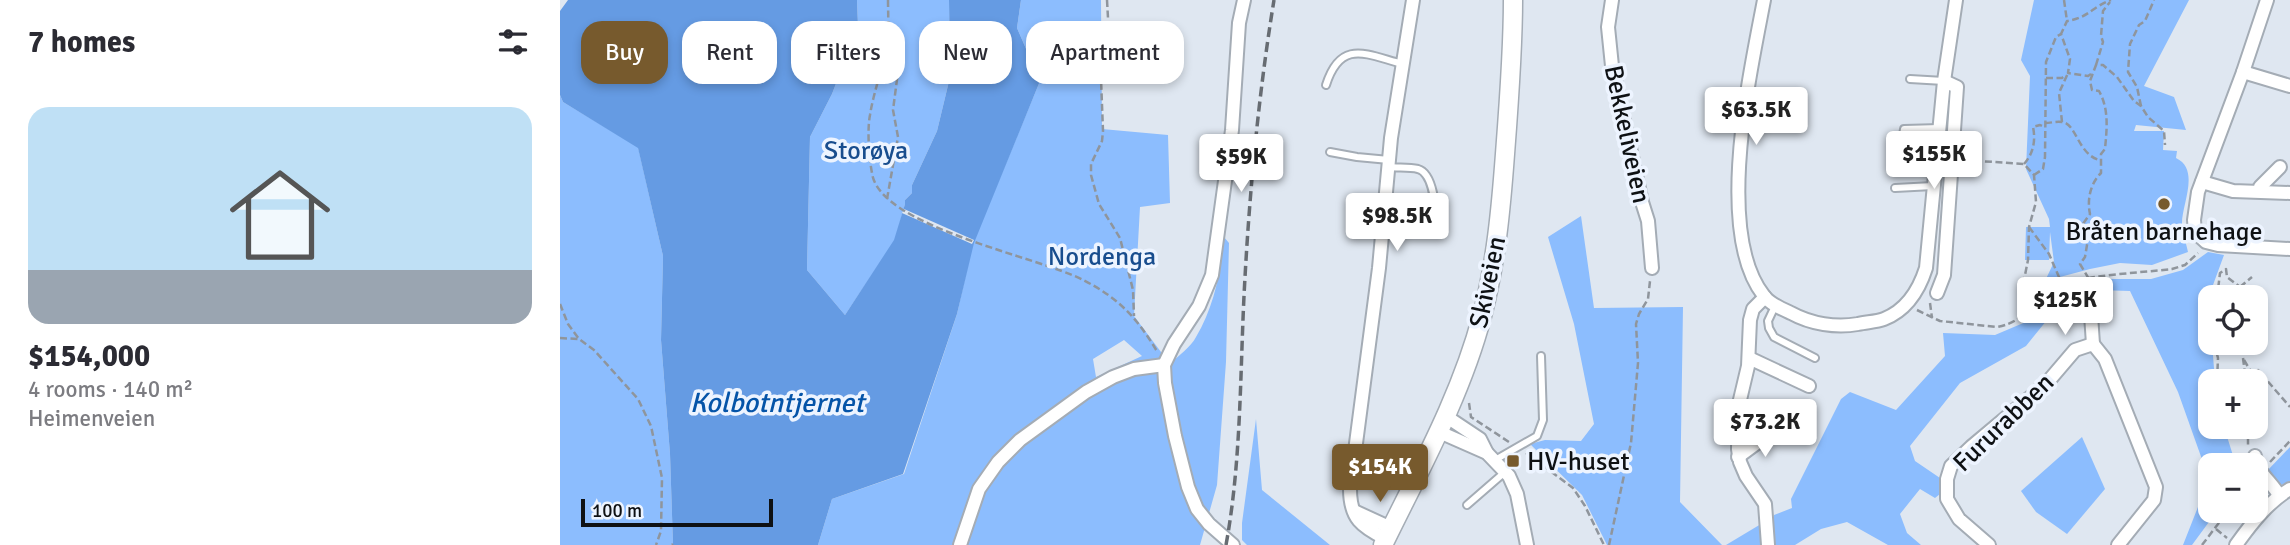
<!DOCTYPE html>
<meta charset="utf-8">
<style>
:root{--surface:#fff;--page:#f7f7f7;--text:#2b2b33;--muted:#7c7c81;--line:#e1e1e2;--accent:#775a2d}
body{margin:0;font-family:Signika,sans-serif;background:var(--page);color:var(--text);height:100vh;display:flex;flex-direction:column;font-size:26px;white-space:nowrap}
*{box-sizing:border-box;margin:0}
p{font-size:23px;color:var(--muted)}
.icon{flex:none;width:38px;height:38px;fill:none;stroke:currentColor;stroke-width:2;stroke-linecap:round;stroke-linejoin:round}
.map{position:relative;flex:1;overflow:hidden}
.sheet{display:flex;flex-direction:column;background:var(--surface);width:560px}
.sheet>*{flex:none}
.banner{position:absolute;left:21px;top:21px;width:665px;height:63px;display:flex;gap:14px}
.fabs{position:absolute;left:1638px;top:285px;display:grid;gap:14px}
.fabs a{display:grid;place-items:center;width:70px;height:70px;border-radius:14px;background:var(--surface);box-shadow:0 4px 10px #0003;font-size:35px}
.scale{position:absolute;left:21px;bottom:18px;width:192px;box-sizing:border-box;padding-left:7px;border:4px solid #0e1114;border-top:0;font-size:19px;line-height:24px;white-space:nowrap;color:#0e1114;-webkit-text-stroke:5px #edf4ff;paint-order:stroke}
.price{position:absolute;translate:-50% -60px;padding:0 16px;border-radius:7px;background:#fff;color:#222;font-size:23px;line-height:46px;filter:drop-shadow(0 2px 4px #0008)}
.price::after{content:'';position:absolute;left:50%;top:42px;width:21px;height:16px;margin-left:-10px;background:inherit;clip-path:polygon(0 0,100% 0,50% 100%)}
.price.selected{background:var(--accent);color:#fff}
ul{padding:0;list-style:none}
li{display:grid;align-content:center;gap:14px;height:371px;padding:0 28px}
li+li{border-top:2px solid var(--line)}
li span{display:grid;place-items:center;height:217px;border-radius:21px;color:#555}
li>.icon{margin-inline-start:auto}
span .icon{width:126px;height:126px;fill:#fffc;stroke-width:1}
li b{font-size:30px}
h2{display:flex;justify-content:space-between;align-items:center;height:84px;padding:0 28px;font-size:30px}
.chip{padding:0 24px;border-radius:21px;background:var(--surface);box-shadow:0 4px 10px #0003;font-size:24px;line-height:63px}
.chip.selected{background:var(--accent);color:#fff}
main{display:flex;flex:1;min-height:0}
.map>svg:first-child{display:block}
.green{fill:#8cbdfe;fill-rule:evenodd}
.water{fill:#659be3}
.pier{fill:#dfe7f1}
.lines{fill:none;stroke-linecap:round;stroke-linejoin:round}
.lane-casing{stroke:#a4acb5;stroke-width:10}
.street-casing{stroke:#a4acb5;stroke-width:16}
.primary-casing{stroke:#a4acb5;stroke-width:21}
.path{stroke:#8f959c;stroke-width:2.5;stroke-dasharray:7 3.5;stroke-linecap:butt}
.lane{stroke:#fff;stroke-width:6}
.street{stroke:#fff;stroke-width:12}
.primary{stroke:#fff;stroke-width:18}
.rail{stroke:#676c72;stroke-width:3.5;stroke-dasharray:10 5;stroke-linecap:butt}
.poi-dot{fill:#775a2d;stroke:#edf4ff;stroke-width:2.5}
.labels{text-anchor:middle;stroke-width:7;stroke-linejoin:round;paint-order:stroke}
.street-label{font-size:26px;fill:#0e1114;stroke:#edf4ff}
.park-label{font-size:26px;fill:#184d8e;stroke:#edf4ff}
.poi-label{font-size:26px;fill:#0e1114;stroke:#edf4ff}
.water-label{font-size:28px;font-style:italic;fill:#0554a8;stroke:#edf4ff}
</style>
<main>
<section class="sheet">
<h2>7 homes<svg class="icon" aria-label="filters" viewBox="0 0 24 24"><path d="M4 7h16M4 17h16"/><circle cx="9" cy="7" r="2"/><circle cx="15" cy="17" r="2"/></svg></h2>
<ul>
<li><span style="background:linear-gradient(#bfe0f5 75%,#9aa5b1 0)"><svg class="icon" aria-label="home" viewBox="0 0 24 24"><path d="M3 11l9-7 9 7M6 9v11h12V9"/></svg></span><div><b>$154,000</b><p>4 rooms · 140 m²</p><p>Heimenveien</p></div></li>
</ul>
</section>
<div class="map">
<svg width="1730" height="545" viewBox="0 0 1730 545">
<rect width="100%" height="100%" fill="#dfe7f1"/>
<g class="green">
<path d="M297,0h92l1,77 -13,54 -25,54v8l-7,7v4l-10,36 -50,75 -38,-45 3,-133 22,-43 26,-68z"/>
<path d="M461,0h80l1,129 66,6 2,68 -30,4 -6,109 36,48c8,-8 21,-17 26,-27 18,-30 25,-66 28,-100l5,6 -3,119 -9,123 -17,60h-382l14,-46 72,-25 53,-160 16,-71 67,-162 -23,-53zM564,340l18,16 -46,21 -3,-18z"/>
<path d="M1474,0h155l-45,86 30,11 12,33 -50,-5 -2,6h30l-1,19 14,1 -1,7c25,12 5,47 6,67 1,9 4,18 6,27l-36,13 -32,-2 -30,6 -45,12 9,-19 -4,-30 -1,28h-24l1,-33h24l-1,-8 -23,-50 4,-93 -9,-16z"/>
<path d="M0,95l3,7 75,45 25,109 -2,84 9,114 3,91h-113z"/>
<path d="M1021,216l13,92 89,-1 -3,195 42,43h-115l-25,-50 -52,-51 15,-4 36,1 13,-17 -20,-100 -26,-87z"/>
<path d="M1648,252l16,3 -11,30 -1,12 -2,1v45h2l3,38 -5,1v45h14l12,38 -26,1v45h7l-25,34h-9l26,-66 -31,-87 -48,-101 -33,-1 -3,-11h57l32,-9z"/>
<path d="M1513,284l10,4 -4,16 -15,-5 -38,47 -66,37 -50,63 5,15 25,17v16l-5,4 -15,-9 -20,25 7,19 14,12h-33l-41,-23 -26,7 -26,16h-20l-3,-9 2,-21 18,-7 -1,-9 50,-100 9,-7 46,18 49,-54 -2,-23 52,2 40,-17 21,-25z"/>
<path d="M1182,404l30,16 -6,10 -24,20z"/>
<path d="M696,419l6,71 68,55h-83l-5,-5v-17z"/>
<path d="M1522,437l23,52 -38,45 -31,-22 -15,-21z"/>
<path d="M1730,447v34l-9,4 -15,-13z"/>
<path d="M1201,524l2,21h-37z"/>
</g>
<path class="water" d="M8,0h289l1,26 -26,68 -22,43 -3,133 38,45 49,-75 11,-36v-4l7,-7v-8l25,-54 13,-54 -1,-77h72l-4,28 23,53 -66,162 -17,71 -54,160 -71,25 -14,46h-145l-3,-91 -9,-114 2,-84 -25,-108 -75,-46 -3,-7v-84z"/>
<path class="pier" d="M344,209l70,31 -2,4 -70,-31z"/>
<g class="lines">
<defs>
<g id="lane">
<path d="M1350,79l34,2"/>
<path d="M766,85c15,-47 41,-30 77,-21"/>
<path d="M1341,146l3,-17 36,-1"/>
<path d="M770,152l27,5 32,3"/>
<path d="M829,167c9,1 20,0 29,2 18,5 18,49 19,64"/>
<path d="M1335,188l38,-2"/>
<path d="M1216,304l-8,17 1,7 5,9 41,21"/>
<path d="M935,460l42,-24 6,-16 -2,-64"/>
<path d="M907,505l38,-33"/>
</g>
<g id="street">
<path d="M1052,0l-4,27 4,39 30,136 6,19 4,47"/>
<path d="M1204,0c-14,74 -50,233 0,296 6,8 18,13 27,17 20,11 45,15 67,11 8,-2 18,-2 26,-5 23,-9 35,-29 42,-51l18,-187 12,-81"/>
<path d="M1707,0l-24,72 -45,120 -4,28 1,12 11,10 12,3 72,4"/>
<path d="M1683,72l47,14"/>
<path d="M1642,182l31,9 57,2"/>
<path d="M1700,191v-4l20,-20"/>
<path d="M1377,293l7,-18 13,-188 -13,-6"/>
<path d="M1205,297l-12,12 -3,11 -2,46 -9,38 -1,45 2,13 6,14 19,28 3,41"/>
<path d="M1530,300l3,44"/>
<path d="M1189,358l60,28"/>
<path d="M884,415l36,24 7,14"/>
<path d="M877,431l50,22 22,23 8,18 10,51"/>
<path d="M1695,456c2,17 16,25 24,39"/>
<path d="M1178,457l23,-17 6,-7"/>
<path d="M794,511l37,17"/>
<path d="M826,539c-24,-12 -36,-20 -36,-50l29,-221 12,-130 22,-138"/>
<path d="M400,545l19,-56 19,-27 22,-22 66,-48 27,-15 21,-8 30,-4"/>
<path d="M673,545l-24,-21 -12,-15 -9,-22 -13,-51 -10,-53 -1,-18 10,-21 25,-38 13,-31 20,-145 7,-107 5,-23"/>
<path d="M1429,545l-30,-26 -12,-20v-20l4,-13 20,-19 75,-63 29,-34 18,-6 12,15 51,128 -2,13 -36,45"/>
<path d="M1676,545c15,-21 32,-43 54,-56"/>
</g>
<path id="primary" d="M823,545c36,-74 78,-149 99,-229 14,-53 19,-108 23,-162 4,-52 8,-103 8,-154"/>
</defs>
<use href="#lane" class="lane-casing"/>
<use href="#street" class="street-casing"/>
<use href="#primary" class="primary-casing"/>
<g class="path">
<path d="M328,0c0,12 1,25 -1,37 -2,27 -13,52 -17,78 -3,15 -1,43 2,58 7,54 168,84 211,107 36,18 55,39 75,73"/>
<path d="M547,0l2,36v13l-8,30 2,52 -1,10 -11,23v11l8,29 21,34 13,52 1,26"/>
<path d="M1504,0l3,21"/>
<path d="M1536,65l7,-23 -2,-6 2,-25 7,-9"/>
<path d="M1531,74l-3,2 -20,-3 2,-14 -9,-25 6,-13c21,-3 25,-14 44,-21"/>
<path d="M1486,78h16l4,-3"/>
<path d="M1581,106l-4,-19 -9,-15 2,-28 9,-19 6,-4 9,-21"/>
<path d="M1502,122l-3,-29 9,-20"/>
<path d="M1485,123c6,0 12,-2 17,-1 14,1 16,32 37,38"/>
<path d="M1404,160l60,4 10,11 2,27 -7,25 -1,33 -9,45 -1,14"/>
<path d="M1464,164c9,-10 12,-23 9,-37l7,-2 4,2"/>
<path d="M1474,175l9,-6 2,-12 1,-95 10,-25 5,-3"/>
<path d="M327,199l11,-62 -5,-27 5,-38 -10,-31"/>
<path d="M1469,227l20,27 13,30"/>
<path d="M1680,287l12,-10"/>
<path d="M1530,289l-1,-10 -9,-15 5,-7 3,-18 -8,-11 10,-14c-3,-14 0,-30 11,-41v-19l4,-5c2,-21 4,-40 -6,-58l-7,-1 -2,-9 6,-16h7l14,12 17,24 7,5 7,11 16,14 1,14"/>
<path d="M1657,298l3,-25 6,-4 1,8 13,10v10"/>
<path d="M1370,303l2,15"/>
<path d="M0,304l8,20 11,15 15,11 44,49 13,27 11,52 -1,53 -5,14"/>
<path d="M1357,310l23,11 57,6c33,-6 34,-30 57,-40 28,-12 85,-14 118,-18l13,-4 13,-12"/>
<path d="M0,338l18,1"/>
<path d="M1654,343l4,15 -1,24"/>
<path d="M1683,358l3,24"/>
<path d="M1684,360l9,15"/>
<path d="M1687,382l11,-12 32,37"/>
<path d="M909,403l2,14 38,25"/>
<path d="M1688,427v18"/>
<path d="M966,453l47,35 12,18 19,39"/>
<path d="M1710,462l20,-21"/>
<path d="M1656,529l11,9"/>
<path d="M112,545l1,-1"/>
<path d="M1049,545l22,-102 7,-80 -2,-39 3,-10 9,-15 2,-18"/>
<path d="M1642,545l26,-34"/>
</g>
<use href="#lane" class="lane"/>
<use href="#street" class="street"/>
<use href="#primary" class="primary"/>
<path class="rail" d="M666,545c15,-82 14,-166 18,-249 5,-99 14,-198 30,-296"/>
</g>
<g class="poi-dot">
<circle cx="1604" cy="204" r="7"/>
<rect x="946" y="454" width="14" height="14" rx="3.5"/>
</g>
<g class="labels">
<g class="street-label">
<text transform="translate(1068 134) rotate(78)" y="9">Bekkeliveien</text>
<text transform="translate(927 282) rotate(-78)" y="9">Skiveien</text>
<text transform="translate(1443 422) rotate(-44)" y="9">Fururabben</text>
</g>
<g class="park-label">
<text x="306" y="159">Storøya</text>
<text x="542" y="265">Nordenga</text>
</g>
<g class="poi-label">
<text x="1604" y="240">Bråten barnehage</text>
<text x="967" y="470" text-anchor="start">HV-huset</text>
</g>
<g class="water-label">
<text x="217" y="412">Kolbotntjernet</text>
</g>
</g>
</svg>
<div class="fabs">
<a><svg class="icon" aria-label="locate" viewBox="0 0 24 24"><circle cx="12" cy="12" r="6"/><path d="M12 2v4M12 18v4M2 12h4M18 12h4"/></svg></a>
<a>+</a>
<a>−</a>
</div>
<div class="scale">100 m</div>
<b class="price" style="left:1196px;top:147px">$63.5K</b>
<b class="price" style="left:1374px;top:191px">$155K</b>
<b class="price" style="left:681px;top:194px">$59K</b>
<b class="price" style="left:837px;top:253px">$98.5K</b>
<b class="price" style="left:1505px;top:337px">$125K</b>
<b class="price" style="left:1205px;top:459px">$73.2K</b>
<b class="price selected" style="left:820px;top:504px">$154K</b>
<div class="banner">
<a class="chip selected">Buy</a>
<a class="chip">Rent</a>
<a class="chip">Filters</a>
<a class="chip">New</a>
<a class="chip">Apartment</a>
</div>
</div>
</main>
